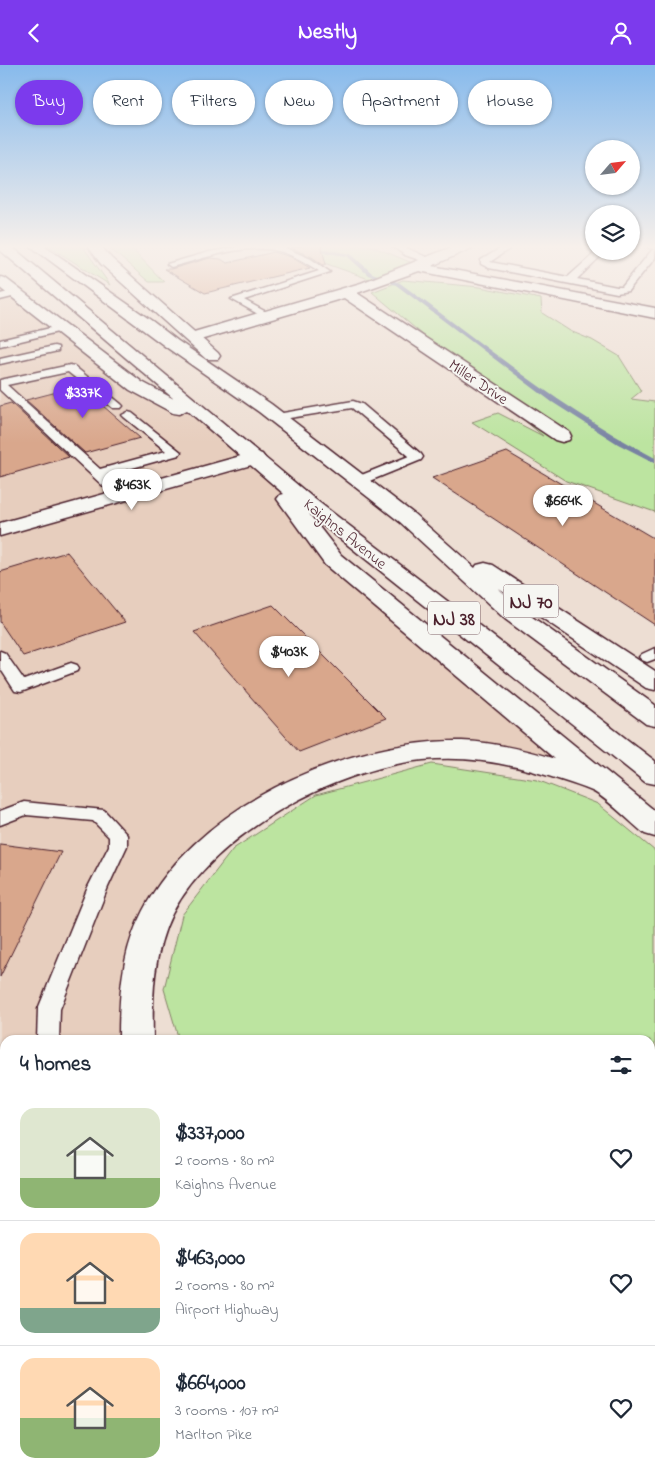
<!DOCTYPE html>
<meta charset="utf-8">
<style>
:root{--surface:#fff;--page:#f2f2f3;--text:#1f2937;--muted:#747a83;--line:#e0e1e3;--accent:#7c3aed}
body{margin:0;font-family:"Indie Flower",sans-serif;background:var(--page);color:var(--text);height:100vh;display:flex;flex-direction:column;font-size:19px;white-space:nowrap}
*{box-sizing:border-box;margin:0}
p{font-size:16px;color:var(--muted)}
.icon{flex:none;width:28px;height:28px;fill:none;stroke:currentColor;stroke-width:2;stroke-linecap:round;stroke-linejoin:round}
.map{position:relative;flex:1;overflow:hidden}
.panel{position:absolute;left:0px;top:970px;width:655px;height:445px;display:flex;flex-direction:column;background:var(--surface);border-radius:15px 15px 0 0;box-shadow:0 1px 4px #0004}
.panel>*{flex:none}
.top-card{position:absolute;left:15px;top:15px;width:625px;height:45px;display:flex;gap:10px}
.needle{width:32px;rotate:62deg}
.fabs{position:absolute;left:585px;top:75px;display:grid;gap:10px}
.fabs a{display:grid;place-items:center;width:55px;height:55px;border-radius:50%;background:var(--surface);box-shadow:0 1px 4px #0004;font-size:25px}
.price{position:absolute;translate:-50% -42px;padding:0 11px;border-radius:18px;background:#fff;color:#222;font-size:16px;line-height:32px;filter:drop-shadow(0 1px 2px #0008)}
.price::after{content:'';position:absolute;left:50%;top:30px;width:15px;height:11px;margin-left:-8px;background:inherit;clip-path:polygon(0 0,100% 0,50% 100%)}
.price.active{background:var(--accent);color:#fff}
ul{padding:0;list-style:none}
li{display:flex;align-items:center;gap:15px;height:125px;padding:0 20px}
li+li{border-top:1px solid var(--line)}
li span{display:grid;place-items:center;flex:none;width:140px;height:100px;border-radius:15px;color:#555}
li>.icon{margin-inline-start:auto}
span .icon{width:60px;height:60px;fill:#fffc;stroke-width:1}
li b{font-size:21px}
h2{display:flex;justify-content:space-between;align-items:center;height:60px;padding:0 20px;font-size:21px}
.chip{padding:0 18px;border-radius:22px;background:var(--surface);box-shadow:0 1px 4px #0004;font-size:18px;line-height:45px}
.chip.active{background:var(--accent);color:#fff}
header{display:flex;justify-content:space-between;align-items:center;height:65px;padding:0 20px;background:var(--accent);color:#fff;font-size:22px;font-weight:700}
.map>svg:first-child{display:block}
.built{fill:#e7cebe}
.green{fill:#bce4a0;stroke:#838266}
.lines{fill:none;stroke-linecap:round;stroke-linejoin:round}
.stream{fill:#7882a2;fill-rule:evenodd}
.building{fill:#d9a78c;stroke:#4a1f2b}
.service-casing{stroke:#4a1f2b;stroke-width:3}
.minor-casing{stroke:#4a1f2b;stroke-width:3}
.secondary-casing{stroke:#4a1f2b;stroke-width:3}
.trunk-casing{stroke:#4a1f2b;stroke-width:3}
.service{fill:#f6f6f2;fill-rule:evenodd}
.minor{fill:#f6f6f2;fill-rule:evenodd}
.secondary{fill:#f6f6f2;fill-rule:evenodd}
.trunk{fill:#f6f6f2;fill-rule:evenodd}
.labels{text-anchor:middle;stroke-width:4;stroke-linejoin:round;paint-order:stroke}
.far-street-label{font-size:16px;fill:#4a1f2b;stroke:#f6f6f2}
.shield{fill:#f6f6f2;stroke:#7e6067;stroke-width:1}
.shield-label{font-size:19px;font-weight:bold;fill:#4a1f2b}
</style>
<header><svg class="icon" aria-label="back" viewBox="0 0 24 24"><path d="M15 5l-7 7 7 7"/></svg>Nestly<svg class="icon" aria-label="person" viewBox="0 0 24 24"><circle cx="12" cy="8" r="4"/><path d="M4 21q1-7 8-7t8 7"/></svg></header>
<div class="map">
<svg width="655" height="1415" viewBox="0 0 655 1415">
<rect width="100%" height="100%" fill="#edded3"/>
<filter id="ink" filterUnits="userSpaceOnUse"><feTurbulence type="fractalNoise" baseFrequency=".02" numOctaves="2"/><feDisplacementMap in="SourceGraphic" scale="10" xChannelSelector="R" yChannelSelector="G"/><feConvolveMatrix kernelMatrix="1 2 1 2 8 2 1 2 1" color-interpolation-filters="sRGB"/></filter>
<g filter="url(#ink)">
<path class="built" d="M0,216l136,105 86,46 33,26 78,102 269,224 -161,-34 -137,35 -133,104 -35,151h-131v435h128l-1,5h-132z"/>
<g class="green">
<path d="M47,180h35l28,40z"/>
<path d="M106,180h25l1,4 32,33h-15z"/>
<path d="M274,180h95l48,20 -48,14z"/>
<path d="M403,215l77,7 61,12 1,14 28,18 22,9 27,16 22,35 -10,8 24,3v110l-89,-31 -94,-59 26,-9 45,23 -171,-144z"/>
<path d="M432,699l105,16 61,24 57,47v350l-5,2v-163h-471l-15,-51 18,-74 51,-66 83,-54z"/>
<path d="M655,1345v70h-97l7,-5h85v-61z"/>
<path d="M165,1410h231l-7,5h-225z"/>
</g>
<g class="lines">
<path class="stream" d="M305,180l46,9 21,19 28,10c83,61 163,127 255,175v5l-37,-19 -66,-42 -156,-117 -28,-10 -21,-19 -21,-3z"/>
</g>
<g class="building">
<path d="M306,180h15l5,19 -3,1 -11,-8 -21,-9z"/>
<path d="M274,187l17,5 19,11 -105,25 -41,-24h7l39,-11 11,1 6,4z"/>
<path d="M80,321l60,52 -55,15 -59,-53z"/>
<path d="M11,338l58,54 -69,20v-71z"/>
<path d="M507,387l148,87v86l-223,-147z"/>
<path d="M67,487l58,70 -102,34 -23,-34v-50z"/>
<path d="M273,540l113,113 -87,34 -105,-120z"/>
<path d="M0,779l61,8 -61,125z"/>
</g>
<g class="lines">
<defs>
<g id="service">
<path d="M248,180l35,2 28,12 19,13 -86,28 26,14 2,2 -5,3 -36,-20 88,-28c-13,-8 -30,-19 -45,-21 -33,-6 -71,9 -103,17l-4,-3 42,-12z"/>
<path d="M390,180h10l35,16 -4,3 -26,-9z"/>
<path d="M506,180h9l-25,17 78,15 29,-26h9l-29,28 40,8h5l30,-37 3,-1v9l-27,33 -11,2 -128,-25 -8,-4v-4z"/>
<path d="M17,225l5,3 -2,2 -20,5v-6z"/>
<path d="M63,260l5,3 -2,2 -66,16v-6z"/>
<path d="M54,281l4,1v4l-58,13v-6z"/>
<path d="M70,300l4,1 47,38 2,2 -2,2h-8l-45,-36 -61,13 93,84 66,-18 -42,-34 -2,-2 6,-3 4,1 49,39 -2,3 -72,20 20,18 1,3 -1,3h-10l-117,-109v-10z"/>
<path d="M353,336l9,3 59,50 2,3 -2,3 -59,24h-8l-2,-3 2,-3 55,-22 -57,-48 -75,12 -6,-3 6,-3z"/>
<path d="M655,583v11l-8,3 -5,-2 -3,-3 3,-3z"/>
<path d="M0,586l5,2 19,27 47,-17 6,2 2,3 -2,3 -56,21 -6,-1 -15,-23z"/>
<path d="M24,737l80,8 23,25v11l-19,41 -48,122 -1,31h-22l1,-31 50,-122 21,-41v-9l-16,-16 -67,-6 -26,10v-14z"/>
<path d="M0,1278l5,2v28l-5,-2z"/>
<path d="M5,1346v49l-5,3v-50z"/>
</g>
<g id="minor">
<path d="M457,180h17l-2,3 -40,18 223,42v10l-236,-47 -62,22 212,139 2,4 -2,4 -7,2 -7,-2 -211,-142 -151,44 -6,-2 -2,-3 2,-3 174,-51z"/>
<path d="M255,387l7,2 3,4 -3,4 -262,74v-13z"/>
</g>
<g id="secondary">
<path d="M655,1248v44l-5,2v-44z"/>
<path d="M425,1410h51l-2,5h-51z"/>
</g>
<g id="trunk">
<path d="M0,180h10l302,252 343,264v23l-10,-2 -336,-268 32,41 314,256v26l-10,-3c-13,-10 -39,-37 -53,-43 -9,-4 -19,-7 -28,-10 -46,-16 -93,-26 -141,-21 -88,9 -209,73 -251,154 -19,38 -20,84 -19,126h-34c0,-40 2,-82 19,-119 51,-113 205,-182 324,-180 32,1 63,9 93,18l-230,-194 -48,-66 3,-4 4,-1 -97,-84 -8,4 -6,-1 -43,-23 -130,-102v-11l5,1 137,104 32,17 -174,-149z"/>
<path d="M29,180h14l109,76 26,20 93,63 143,110 61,54 2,-3 8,-2 8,2 162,106v19l-9,-2 -147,-99 22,20 134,96v21l-9,-2 -141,-105 -105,-97 -141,-110 -93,-65z"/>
<path d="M87,180h13l11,13 107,95 2,3 -2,3h-12l-105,-95z"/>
<path d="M647,180h8v4l-6,-1z"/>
<path d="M655,1154v40l-5,2v-40z"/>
<path d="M110,1410h46l-1,5h-46z"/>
</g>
</defs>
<use href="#service" class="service-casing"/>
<use href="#minor" class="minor-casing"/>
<use href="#secondary" class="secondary-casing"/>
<use href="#trunk" class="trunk-casing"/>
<use href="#service" class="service"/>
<use href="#minor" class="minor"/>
<use href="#secondary" class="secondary"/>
<use href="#trunk" class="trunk"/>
</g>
</g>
<linearGradient id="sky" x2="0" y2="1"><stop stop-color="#87baec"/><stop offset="0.48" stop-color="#f7f0eb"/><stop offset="1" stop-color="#f7f0eb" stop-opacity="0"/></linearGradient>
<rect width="655" height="378" fill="url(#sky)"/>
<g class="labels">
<g class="far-street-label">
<text transform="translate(479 316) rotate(34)" y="6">Miller Drive</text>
<text transform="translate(346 468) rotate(39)" y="6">Kaighns Avenue</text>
</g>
<g class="shield">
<rect x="503.5" y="519.5" width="55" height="33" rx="4"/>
<rect x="428" y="536.5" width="52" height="33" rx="4"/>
</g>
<g class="shield-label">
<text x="531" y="543">NJ 70</text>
<text x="454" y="560">NJ 38</text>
</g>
</g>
</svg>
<div class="fabs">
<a><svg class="needle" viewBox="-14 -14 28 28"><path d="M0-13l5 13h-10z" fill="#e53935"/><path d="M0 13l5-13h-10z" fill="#747a83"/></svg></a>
<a><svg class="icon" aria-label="layers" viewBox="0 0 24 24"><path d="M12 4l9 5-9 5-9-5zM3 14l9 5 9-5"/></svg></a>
</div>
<b class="price active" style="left:83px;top:354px">$337K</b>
<b class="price" style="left:132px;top:446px">$463K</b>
<b class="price" style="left:563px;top:462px">$664K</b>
<b class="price" style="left:289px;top:613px">$403K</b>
<div class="top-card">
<a class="chip active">Buy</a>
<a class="chip">Rent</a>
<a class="chip">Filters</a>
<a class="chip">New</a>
<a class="chip">Apartment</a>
<a class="chip">House</a>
</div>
<section class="panel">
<h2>4 homes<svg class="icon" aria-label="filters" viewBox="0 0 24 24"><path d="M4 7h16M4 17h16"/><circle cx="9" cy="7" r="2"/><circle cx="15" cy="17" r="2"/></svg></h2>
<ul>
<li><span style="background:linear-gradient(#dfe7d0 70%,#8fb573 0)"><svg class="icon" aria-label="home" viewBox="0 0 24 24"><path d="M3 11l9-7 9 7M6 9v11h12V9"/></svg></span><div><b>$337,000</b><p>2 rooms · 80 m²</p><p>Kaighns Avenue</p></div><svg class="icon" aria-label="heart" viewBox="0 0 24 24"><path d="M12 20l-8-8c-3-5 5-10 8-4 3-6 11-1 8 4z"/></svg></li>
<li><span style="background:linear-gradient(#ffd9b3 75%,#7fa58c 0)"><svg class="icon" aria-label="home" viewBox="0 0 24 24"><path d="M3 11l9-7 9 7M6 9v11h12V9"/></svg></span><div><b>$463,000</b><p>2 rooms · 80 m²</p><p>Airport Highway</p></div><svg class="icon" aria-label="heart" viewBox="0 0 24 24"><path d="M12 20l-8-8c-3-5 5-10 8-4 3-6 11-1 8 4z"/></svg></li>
<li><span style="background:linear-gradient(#ffd9b3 60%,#8fb573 0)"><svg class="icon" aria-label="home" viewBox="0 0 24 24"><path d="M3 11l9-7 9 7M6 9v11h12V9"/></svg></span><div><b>$664,000</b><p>3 rooms · 107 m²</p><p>Marlton Pike</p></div><svg class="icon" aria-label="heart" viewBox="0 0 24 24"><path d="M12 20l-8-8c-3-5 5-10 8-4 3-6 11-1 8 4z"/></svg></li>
</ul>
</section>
</div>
